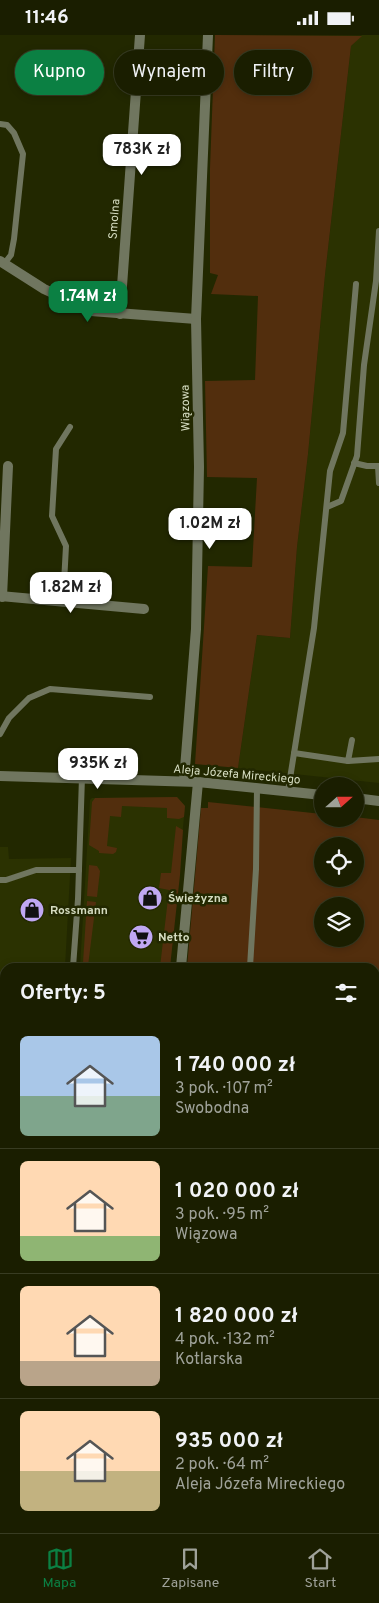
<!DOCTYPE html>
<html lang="pl">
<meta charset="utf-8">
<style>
:root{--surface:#1a1e00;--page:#23270a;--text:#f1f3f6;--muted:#9fa299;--line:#383c22;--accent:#0b8043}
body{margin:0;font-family:Overpass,sans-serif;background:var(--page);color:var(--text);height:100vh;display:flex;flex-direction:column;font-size:19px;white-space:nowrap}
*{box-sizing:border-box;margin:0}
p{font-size:16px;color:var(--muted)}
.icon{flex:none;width:28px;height:28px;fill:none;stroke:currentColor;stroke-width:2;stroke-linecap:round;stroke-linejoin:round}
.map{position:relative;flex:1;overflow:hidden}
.side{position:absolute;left:0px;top:928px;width:380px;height:571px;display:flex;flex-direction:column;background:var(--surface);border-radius:15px 15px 0 0;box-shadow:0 2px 8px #0003,0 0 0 1px var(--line)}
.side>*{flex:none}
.top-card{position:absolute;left:15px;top:15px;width:350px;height:45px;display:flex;gap:10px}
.needle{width:32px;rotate:69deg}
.tools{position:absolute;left:314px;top:742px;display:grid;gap:10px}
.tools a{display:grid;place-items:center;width:50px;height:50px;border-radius:50%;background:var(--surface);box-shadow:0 2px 8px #0003,0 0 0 1px var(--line);font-size:25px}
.price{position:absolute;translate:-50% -42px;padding:0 11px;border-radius:10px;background:#fff;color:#222;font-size:16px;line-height:32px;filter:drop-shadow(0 1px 2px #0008)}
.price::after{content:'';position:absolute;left:50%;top:30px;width:15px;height:11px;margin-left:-8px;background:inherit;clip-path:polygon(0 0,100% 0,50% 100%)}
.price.current{background:var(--accent);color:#fff}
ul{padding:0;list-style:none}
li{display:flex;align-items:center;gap:15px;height:125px;padding:0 20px}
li+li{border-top:1px solid var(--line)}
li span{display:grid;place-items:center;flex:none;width:140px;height:100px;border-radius:8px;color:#555}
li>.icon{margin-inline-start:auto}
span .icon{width:60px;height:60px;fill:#fffc;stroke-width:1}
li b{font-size:21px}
h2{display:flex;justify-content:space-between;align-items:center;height:60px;padding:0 20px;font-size:21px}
.chip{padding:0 18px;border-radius:22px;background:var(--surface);box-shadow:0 2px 8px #0003,0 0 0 1px var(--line);font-size:18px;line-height:45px}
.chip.current{background:var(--accent);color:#fff}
.status{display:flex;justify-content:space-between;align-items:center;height:35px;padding:0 25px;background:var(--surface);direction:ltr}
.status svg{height:14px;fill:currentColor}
.tabs{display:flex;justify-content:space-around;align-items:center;height:70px;border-top:1px solid var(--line);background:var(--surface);font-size:14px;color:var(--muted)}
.tabs a{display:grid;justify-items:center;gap:2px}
.tabs .current{color:var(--accent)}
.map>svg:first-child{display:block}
.built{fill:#2b3201}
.green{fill:#522e0d;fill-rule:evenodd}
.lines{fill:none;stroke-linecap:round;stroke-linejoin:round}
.service{stroke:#70765f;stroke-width:6}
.minor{stroke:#70765f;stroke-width:10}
.tertiary{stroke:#70765f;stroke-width:10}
.labels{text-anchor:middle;stroke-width:5;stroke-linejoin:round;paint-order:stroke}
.street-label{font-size:12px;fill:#d5dcc0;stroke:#222800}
.poi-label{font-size:12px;font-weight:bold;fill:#d5dcc0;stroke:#222800;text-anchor:start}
</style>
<div class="status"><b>11:46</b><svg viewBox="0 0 49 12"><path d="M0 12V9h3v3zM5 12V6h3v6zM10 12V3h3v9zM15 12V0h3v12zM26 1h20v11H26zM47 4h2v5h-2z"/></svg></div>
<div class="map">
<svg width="379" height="1498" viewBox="0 0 379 1498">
<rect width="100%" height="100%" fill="#222800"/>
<g class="built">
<path d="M362,0h17v748l-141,-15 19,-133 33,3 7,-91 11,-93 17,-179 26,-229z"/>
<path d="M177,762l8,9 -15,161h-90l10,-167 2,-2z"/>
<path d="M0,812h8l1,12 62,-1 -6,109h-60v90l-5,1z"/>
</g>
<g class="green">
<path d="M215,0l147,1 -11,10 -26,229 -17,179 -11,93 -7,91 -33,-3 -19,133 -43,-4 13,-198 44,1 5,-89 -50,-1 -2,-96 50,-1 3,-84 -47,-2 7,-19 -8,-2v-105z"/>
<path d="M177,762l8,9 -1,11 -5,2 -12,-1v-10l-45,-2 -1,11 -11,-1 -3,30 10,2 -1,4 -3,2 -14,-1v-2l-10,-6 3,-43 3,-4z"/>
<path d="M208,767l114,12v5h33v-2l24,3v271l-4,-1v-123h-188l14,-159h7zM322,811h33v33h-33zM322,871h33v33h-33z"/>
<path d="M176,791l7,4 -3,45 -10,92h-10l9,-77 -10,-2 2,-15h10z"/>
<path d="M89,830l8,1 3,5 -3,26 -10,-1z"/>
<path d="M87,866l9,1 -8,64 -4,1 -1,-4z"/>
<path d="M5,1071v181l-5,-2v-60l3,-6 -3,-2v-10l4,-11 -2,-13 -2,-34v-42z"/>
<path d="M173,1494h150l2,4h-151z"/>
</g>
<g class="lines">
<g class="service">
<path d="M0,89l7,1 7,8 9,21 -9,85 -3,16 -7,9"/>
<path d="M354,428l13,3h12"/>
<path d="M378,431l1,17"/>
<path d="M327,472l14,-6 16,-45 7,-91 12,-84 3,-50"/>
<path d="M63,566l3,-55 -14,-30 4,-67 14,-22"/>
<path d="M0,699l9,-16 20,-20 21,-9 100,8"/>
<path d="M294,718l54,8 4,-21"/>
<path d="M348,726l31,-2"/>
<path d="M288,756l26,-163 16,-157 13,-38 13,-149"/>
<path d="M0,845h6l30,-10h43"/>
<path d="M73,932l5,-68 4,-122"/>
<path d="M250,932l6,-98 1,-81"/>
<path d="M0,1065h5"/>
<path d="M375,1204h4"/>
<path d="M0,1308l5,3"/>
<path d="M375,1345l4,1"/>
</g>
<g class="minor">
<path d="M0,226l44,28 47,22 105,8"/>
<path d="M120,279l20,-279"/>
<path d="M0,561l144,13"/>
<path d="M2,562l6,-131"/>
<path d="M184,746l12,-152 3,-162 -3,-148 12,-284"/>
<path d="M181,932l17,-185"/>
<path d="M379,1221l-3,98 3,18"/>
<path d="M0,1453l5,3"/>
<path d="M68,1494l7,4"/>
<path d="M161,1494l1,4"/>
</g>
<g class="tertiary">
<path d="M0,741l198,6 124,13"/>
<path d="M355,763l24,3"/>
</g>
</g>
<defs>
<symbol id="shop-disc" viewBox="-11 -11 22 22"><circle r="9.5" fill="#c0a8f3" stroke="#222800"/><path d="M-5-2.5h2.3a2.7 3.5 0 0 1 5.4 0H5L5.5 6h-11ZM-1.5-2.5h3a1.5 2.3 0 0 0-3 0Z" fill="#111"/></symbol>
<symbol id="supermarket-disc" viewBox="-11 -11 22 22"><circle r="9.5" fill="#c0a8f3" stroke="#222800"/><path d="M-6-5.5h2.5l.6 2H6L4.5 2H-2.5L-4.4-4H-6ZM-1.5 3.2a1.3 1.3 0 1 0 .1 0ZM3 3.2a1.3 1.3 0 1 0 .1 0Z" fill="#111"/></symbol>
</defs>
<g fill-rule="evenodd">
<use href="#shop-disc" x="136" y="849" width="28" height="28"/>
<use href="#shop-disc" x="18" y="861" width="28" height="28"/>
<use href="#supermarket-disc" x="127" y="888" width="28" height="28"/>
</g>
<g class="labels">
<g class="street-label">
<text transform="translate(114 184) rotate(-86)" y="4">Smolna</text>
<text transform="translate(185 373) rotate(-91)" y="4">Wiązowa</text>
<text transform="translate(237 739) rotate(5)" y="4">Aleja Józefa Mireckiego</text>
</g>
<g class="poi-label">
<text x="168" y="867">Świeżyzna</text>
<text x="50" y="879">Rossmann</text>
<text x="158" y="906">Netto</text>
</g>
</g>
</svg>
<div class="tools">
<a><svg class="needle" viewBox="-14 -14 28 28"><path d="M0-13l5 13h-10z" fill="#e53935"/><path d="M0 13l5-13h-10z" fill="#9fa299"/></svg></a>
<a><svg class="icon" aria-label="locate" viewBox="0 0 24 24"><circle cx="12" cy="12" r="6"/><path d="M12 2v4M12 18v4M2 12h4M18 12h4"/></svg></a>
<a><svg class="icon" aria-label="layers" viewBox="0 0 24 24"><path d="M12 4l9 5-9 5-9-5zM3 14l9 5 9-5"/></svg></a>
</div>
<b class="price" style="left:142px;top:141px">783K zł</b>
<b class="price current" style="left:88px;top:288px">1.74M zł</b>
<b class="price" style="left:210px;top:515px">1.02M zł</b>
<b class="price" style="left:71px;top:579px">1.82M zł</b>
<b class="price" style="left:98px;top:755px">935K zł</b>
<div class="top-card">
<a class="chip current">Kupno</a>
<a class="chip">Wynajem</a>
<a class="chip">Filtry</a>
</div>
<section class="side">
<h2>Oferty: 5<svg class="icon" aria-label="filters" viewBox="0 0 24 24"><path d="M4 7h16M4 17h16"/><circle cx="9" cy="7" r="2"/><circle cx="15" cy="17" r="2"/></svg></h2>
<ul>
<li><span style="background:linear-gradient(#a9c7e8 60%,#7fa58c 0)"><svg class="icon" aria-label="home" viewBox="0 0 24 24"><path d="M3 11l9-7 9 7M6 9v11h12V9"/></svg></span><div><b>1 740 000 zł</b><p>3 pok. · 107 m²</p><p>Swobodna</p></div></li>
<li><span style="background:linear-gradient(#ffd9b3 75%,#8fb573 0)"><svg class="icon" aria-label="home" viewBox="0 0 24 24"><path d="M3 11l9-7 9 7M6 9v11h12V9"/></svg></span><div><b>1 020 000 zł</b><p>3 pok. · 95 m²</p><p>Wiązowa</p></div></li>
<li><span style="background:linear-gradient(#ffd9b3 75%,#b9a48a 0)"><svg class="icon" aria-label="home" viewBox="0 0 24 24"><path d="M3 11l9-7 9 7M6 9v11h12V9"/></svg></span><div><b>1 820 000 zł</b><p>4 pok. · 132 m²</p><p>Kotlarska</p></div></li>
<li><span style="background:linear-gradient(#ffd9b3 60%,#c2b280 0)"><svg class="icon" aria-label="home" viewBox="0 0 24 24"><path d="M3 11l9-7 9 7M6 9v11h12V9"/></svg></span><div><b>935 000 zł</b><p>2 pok. · 64 m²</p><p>Aleja Józefa Mireckiego</p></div></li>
</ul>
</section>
</div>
<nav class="tabs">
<a class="current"><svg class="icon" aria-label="map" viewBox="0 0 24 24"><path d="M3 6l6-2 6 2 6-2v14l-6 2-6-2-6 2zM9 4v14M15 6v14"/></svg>Mapa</a>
<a><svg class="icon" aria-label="saved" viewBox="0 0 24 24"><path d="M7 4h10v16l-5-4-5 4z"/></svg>Zapisane</a>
<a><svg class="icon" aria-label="home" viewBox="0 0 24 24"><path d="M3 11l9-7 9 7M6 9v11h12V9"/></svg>Start</a>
</nav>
